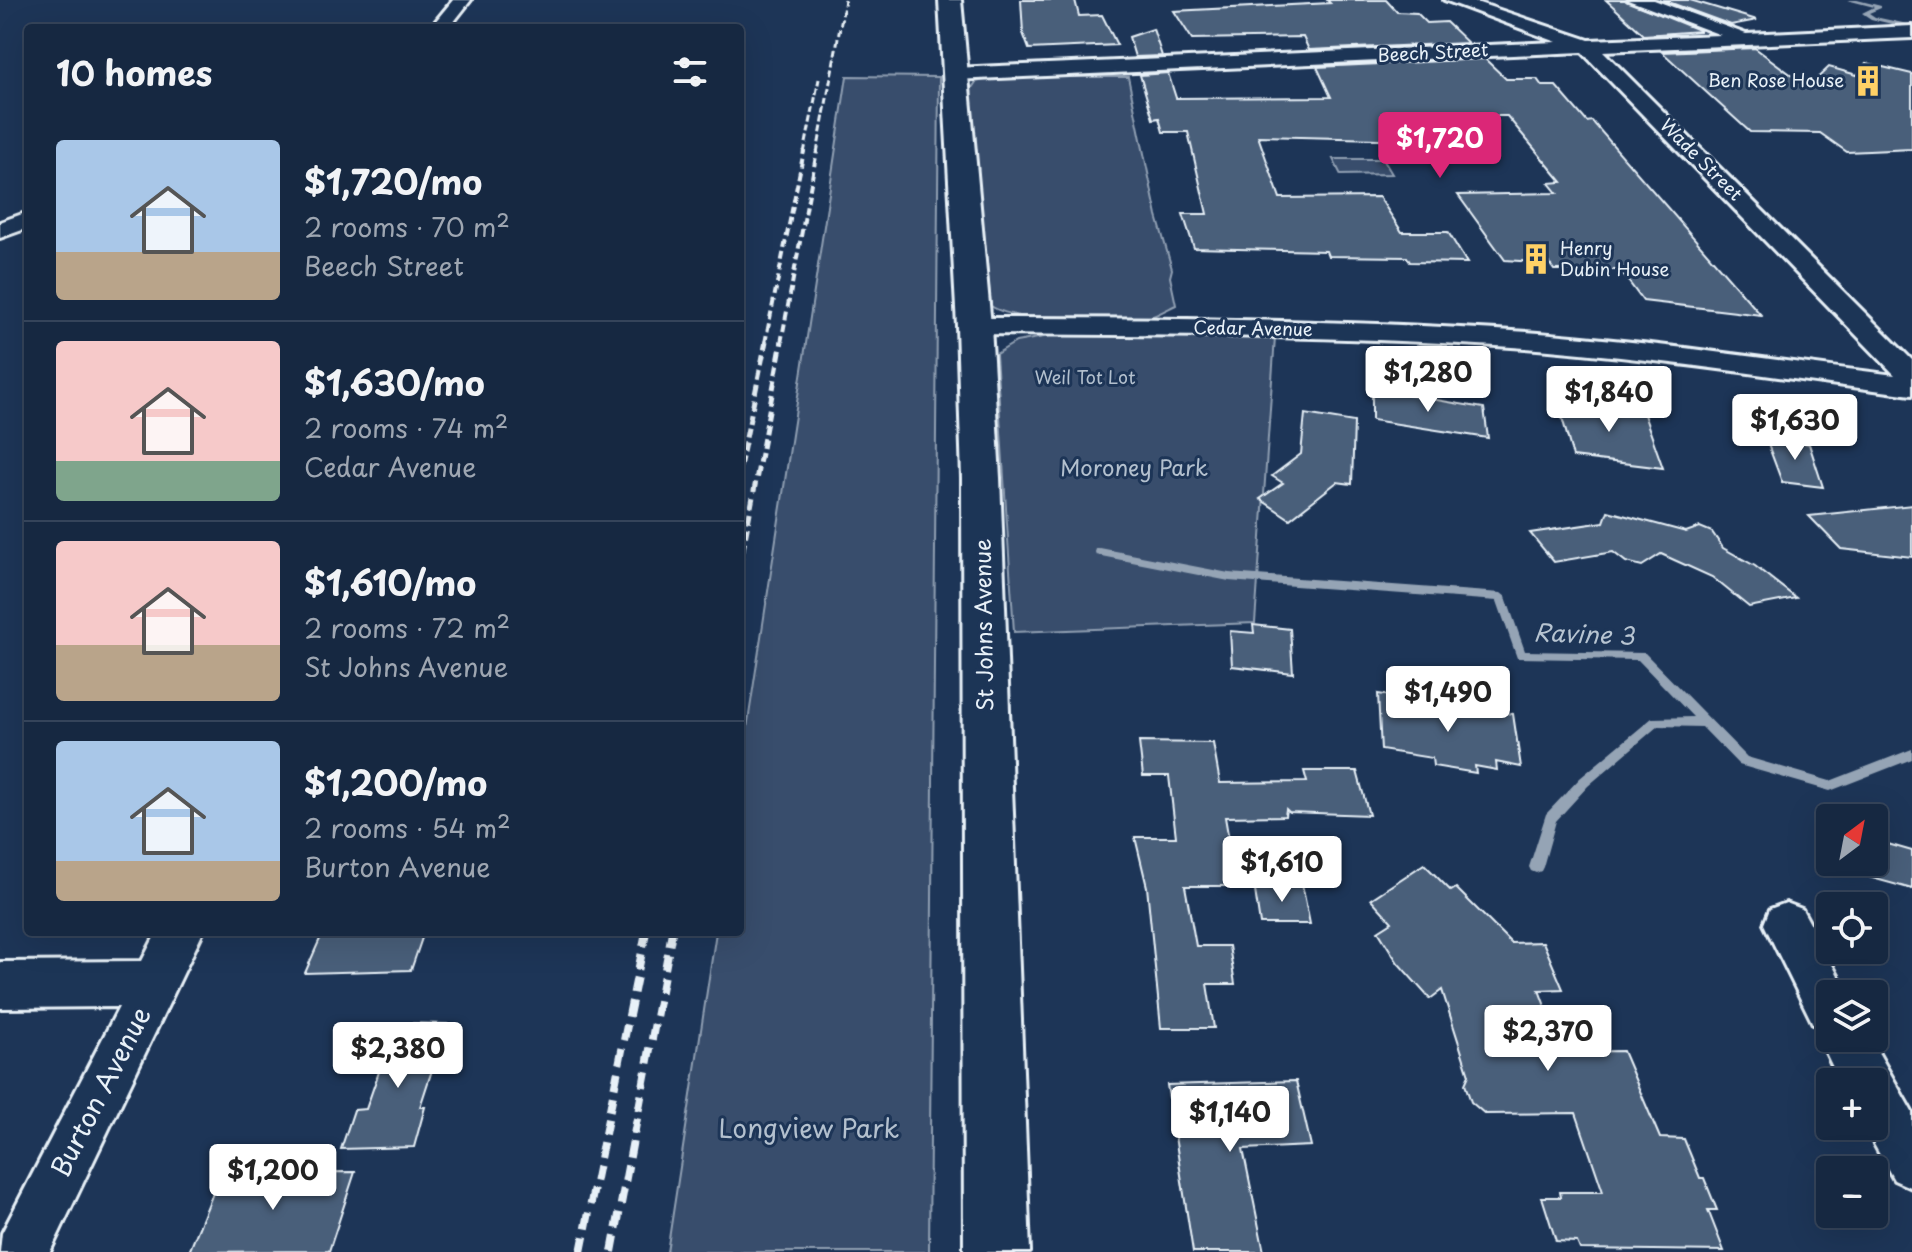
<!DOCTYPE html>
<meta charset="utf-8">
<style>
:root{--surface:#162841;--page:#23344c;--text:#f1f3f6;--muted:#9ea6b1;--line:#35445a;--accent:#db2777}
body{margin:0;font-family:"Playpen Sans",sans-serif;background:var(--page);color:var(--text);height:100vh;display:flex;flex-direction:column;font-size:30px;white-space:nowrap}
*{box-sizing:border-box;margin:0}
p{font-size:26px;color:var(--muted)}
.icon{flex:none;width:44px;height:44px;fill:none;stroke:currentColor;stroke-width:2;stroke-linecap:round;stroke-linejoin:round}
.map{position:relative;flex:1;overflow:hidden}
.sheet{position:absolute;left:24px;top:24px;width:720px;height:912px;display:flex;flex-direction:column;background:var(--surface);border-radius:8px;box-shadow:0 8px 32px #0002,0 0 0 2px var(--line)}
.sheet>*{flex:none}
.needle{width:52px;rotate:32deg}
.tools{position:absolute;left:1816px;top:804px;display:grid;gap:16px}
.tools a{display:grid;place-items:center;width:72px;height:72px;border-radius:8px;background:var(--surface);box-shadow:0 8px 32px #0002,0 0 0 2px var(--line);font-size:40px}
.price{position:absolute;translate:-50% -68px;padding:0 18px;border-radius:8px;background:#fff;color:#222;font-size:26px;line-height:52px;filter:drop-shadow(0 2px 4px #0008)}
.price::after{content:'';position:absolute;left:50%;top:48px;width:24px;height:18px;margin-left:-12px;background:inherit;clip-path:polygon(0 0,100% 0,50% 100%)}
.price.active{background:var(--accent);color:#fff}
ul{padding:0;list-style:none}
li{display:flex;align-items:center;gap:24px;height:200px;padding:0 32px}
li+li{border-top:2px solid var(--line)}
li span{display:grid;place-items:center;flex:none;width:224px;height:160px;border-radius:8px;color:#555}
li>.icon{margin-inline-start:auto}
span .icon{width:96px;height:96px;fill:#fffc;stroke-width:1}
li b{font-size:34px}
h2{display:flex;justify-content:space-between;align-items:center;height:96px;padding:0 32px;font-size:34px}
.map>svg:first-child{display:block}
.green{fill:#374d6c;stroke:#909fb2;stroke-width:2}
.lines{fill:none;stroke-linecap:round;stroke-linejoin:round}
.stream{fill:#95a4b5;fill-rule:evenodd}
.building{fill:#495e7a;stroke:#e8f1f8;stroke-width:2}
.minor-casing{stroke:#e8f1f8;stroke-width:6}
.tertiary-casing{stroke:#e8f1f8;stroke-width:6}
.minor{fill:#1d3557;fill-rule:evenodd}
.tertiary{fill:#1d3557;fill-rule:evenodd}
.rail-far3{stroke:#e8f1f8;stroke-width:3;stroke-dasharray:7 3;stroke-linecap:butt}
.rail-far2{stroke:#e8f1f8;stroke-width:4;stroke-dasharray:8 4;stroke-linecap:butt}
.rail-far1{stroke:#e8f1f8;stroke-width:5;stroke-dasharray:10 5;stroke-linecap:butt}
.rail{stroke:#e8f1f8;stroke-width:8;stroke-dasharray:16 8;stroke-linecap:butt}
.labels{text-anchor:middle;stroke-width:6;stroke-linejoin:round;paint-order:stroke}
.far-street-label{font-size:18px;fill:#e8f1f8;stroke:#1d3557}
.far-poi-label{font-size:18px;fill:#e8f1f8;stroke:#1d3557;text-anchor:end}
.far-park-label{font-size:18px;fill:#b3c0ce;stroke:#1d3557}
.park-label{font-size:22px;fill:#b3c0ce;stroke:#1d3557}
.street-label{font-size:22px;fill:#e8f1f8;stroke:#1d3557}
.water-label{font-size:24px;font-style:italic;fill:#b7c4d1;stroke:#1d3557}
.near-street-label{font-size:26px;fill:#e8f1f8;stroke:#1d3557}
.near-park-label{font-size:26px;fill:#b3c0ce;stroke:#1d3557}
</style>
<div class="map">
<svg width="1912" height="1252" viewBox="0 0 1912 1252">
<rect width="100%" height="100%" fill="#1d3557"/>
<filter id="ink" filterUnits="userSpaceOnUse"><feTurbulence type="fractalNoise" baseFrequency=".0125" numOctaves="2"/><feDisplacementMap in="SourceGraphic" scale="16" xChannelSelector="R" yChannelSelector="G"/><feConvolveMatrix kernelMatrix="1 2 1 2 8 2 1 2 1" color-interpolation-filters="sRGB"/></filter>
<g filter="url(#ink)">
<g class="green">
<path d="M847,76l92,1 -10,1175h-262l49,-320h24v-158z"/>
<path d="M996,77h132l29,139 15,53 -2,8 6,28c-9,4 -20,11 -29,13 -30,7 -132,5 -156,-12l-21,-215 6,-9z"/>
<path d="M1333,159h50l9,15 -51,1z"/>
<path d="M1055,335l220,2 -20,286 -241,9 -18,-278 20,-12z"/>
</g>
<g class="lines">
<g class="stream">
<path d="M1847,0h10l24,6v2l-12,5 6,4 37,8v4l-41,-10 -9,-6 12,-6z"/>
<path d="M1100,548l129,25 272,20 5,4 19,54 120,2 102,104 83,24 82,-32v10l-82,32 -91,-26 -37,-38 -44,-1 -70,60 -32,35 -13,46 -2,4 -5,2 -5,-2 -2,-4 17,-53 34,-36 72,-60 41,-1 -55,-57 -121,-2 -20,-57 -268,-20 -133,-26 -1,-3 1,-3z"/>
</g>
</g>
<g class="building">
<path d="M1021,0h54l4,16 23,-1 15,30 -88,4 -6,-16z"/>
<path d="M1327,0h59l11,12 20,1 10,10 19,-1 22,21 -159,7 -6,-13 -111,2 -18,-28 156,-8z"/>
<path d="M1606,0h19l76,31 -57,4z"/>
<path d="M1663,0h27l67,20 -26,5z"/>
<path d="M1153,29l9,27 -27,1 -6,-20z"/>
<path d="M1755,48l53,39 21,-20 28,8 9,-12 46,11v75l-65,3 -27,-19 -70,-1 -88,-80z"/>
<path d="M1485,59l21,20h31l5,7h14l31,36 5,-1 169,194 -118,-14 -23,-31h-66l-5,-7 -44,-3 -47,-65 99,-2 -8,-10 13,-1 -55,-66h-104l14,24 -159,-4 22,62 99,-1 23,35h46l19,31 -57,-1 -3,-5 -79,-1 -2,-5 -132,-3 -11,-34h24l-19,-82h-25l-4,-14 -6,1 -13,-44 28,-2 8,25 155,-1 -14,-30z"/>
<path d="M1372,389l112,19 4,30 -116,-18z"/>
<path d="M1557,399l85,10 21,59 -90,-11z"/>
<path d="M1305,414l49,8 -2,62 -15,-2 -47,37 -30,-20 23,-16 -11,-7 29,-22z"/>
<path d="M1776,438l33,6 14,43 -41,-5 -16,-43 11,2z"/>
<path d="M1912,505v52l-71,-8 -32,-33z"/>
<path d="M1608,511l78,21 14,-5 12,5 11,16 32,18 41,32 -47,9 -37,-30 -51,-23 -19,12 -16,-4 -13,-10 -59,10 -24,-29 74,-11z"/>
<path d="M1253,625l37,4 3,44 -61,-7 -2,-35 24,2z"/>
<path d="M1378,694l135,20 8,53 -25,-5 1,8 -22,-4 1,7 -43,-7 -1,-8 -51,-8z"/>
<path d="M1139,742l74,1 7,40 87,-1 -3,-11h53l12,44 -80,-3 -3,-3 -1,7 -60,1 12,69h-52l11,60h33l6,38h-28l7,44h-53l-14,-141 -12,-50h41l-7,-61h-26z"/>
<path d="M1814,828l16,4v30l-11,-3z"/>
<path d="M1874,840l38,11v38l-51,-14 -2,-5 -29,-8h44z"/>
<path d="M1424,864l27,27 5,-3 55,55 32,-1 20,47 -24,1 23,62 61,-1 37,87 24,1 16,39h4l13,32h-9l16,41 -144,-2 -3,-7 -21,-1 -14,-44h19l-1,-5h43l-27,-79 -91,1 -14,-12 -6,-18 4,-9 -27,-85 -12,9 -32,-36 -20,-32 14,-9 -21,-23z"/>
<path d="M1254,884h48l8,40h-50z"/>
<path d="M323,932h101l-13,38 -106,3z"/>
<path d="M396,1023l51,1 -27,83h5l-11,40 -73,2 13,-39 12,-1z"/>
<path d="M1296,1081l15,65 -68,3 21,103h-71l-26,-167z"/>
<path d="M355,1172l-26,79 -140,1 32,-79z"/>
</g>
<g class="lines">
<defs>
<g id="minor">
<path d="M453,0h18l-22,28h-19z"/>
<path d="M1444,0h26l119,40 132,-5 -93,-35h26l92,34 166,-8v12l-309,13 309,309v35c-138,-18 -277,-40 -416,-49 -174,-11 -348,-11 -522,-12l-10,-2 -4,-6 4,-6 10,-2c174,0 348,1 523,12 133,8 266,29 398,45l-313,-323 -628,28 -10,-6 10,-6 603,-26z"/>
<path d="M28,212v16l-28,10v-16z"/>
<path d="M1786,903l16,6 46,85h-18v44h40l42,74v76l-18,-8 -30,-54h10v-44h-34l-21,-44 4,-10 -10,-4 -49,-100 6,-15z"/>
<path d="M157,932h46l-153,320h-50l2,-19 117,-226 -119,1v-46l142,-1z"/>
</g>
<path id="tertiary" d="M939,0h22l30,326 9,152 30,774h-66l-2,-774 -5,-152z"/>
</defs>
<use href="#minor" class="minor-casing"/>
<use href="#tertiary" class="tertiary-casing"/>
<use href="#minor" class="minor"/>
<use href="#tertiary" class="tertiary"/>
<g class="rail-far3">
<path d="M804,153l15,-74"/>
<path d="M817,153l28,-153"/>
</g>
<g class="rail-far2">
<path d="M765,343l39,-192"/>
<path d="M781,343l36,-192"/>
</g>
<g class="rail-far1">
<path d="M740,467l26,-126"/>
<path d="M740,566l42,-225"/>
</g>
<g class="rail">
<path d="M581,1252l65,-320"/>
<path d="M612,1252l60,-320"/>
</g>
</g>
</g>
<defs>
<symbol id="building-bare" viewBox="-9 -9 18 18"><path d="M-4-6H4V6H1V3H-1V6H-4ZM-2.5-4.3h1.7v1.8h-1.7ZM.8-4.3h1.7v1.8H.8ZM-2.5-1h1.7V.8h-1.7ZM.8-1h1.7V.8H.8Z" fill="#ffd166" stroke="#1d3557" stroke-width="2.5" paint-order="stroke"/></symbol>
</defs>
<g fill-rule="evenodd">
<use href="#building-bare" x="1846" y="59" width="44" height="44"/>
<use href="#building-bare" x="1514" y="237" width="44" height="44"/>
</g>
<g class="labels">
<g class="far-street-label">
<text transform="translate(1433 53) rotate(-3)" y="6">Beech Street</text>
<text transform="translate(1701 160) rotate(45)" y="6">Wade Street</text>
<text transform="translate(1253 329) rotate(1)" y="6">Cedar Avenue</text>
</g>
<g class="far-poi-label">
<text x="1844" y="87">Ben Rose House</text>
<text x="1560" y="255" text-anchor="start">Henry<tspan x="1560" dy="21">Dubin House</tspan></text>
</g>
<g class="far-park-label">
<text x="1085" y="384">Weil Tot Lot</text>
</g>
<g class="park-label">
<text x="1134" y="476">Moroney Park</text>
</g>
<g class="street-label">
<text transform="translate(984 625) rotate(-91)" y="8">St Johns Avenue</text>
</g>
<g class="water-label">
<text transform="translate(1584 635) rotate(2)" y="8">Ravine 3</text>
</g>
<g class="near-street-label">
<text transform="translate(101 1092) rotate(-63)" y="9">Burton Avenue</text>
</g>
<g class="near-park-label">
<text x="809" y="1138">Longview Park</text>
</g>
</g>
</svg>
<div class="tools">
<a><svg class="needle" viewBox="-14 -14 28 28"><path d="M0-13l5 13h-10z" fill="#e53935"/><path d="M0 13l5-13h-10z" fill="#9ea6b1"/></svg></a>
<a><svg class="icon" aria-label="locate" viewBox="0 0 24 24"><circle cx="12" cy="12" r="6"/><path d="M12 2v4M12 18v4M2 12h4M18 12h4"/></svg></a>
<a><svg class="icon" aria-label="layers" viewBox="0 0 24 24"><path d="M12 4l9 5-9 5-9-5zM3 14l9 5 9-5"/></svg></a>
<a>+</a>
<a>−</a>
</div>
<b class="price active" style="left:1440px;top:180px">$1,720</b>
<b class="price" style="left:1428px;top:414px">$1,280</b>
<b class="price" style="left:1609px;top:434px">$1,840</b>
<b class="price" style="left:1795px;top:462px">$1,630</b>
<b class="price" style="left:1448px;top:734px">$1,490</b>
<b class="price" style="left:1282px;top:904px">$1,610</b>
<b class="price" style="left:1548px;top:1073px">$2,370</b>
<b class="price" style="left:398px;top:1090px">$2,380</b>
<b class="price" style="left:1230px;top:1154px">$1,140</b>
<b class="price" style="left:273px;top:1212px">$1,200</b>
<section class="sheet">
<h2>10 homes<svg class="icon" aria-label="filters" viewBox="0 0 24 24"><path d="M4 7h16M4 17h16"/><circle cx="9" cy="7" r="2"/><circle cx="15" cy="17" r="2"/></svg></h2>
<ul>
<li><span style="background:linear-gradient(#a9c7e8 70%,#b9a48a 0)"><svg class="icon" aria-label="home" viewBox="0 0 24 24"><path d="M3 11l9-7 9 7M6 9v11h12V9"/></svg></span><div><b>$1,720/mo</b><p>2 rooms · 70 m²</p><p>Beech Street</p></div></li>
<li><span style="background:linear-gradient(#f6c9c9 75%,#7fa58c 0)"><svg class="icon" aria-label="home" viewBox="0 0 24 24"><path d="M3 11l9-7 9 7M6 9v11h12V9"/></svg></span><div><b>$1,630/mo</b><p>2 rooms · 74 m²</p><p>Cedar Avenue</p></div></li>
<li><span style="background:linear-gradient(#f6c9c9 65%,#b9a48a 0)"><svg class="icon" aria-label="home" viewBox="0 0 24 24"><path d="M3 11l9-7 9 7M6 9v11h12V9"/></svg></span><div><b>$1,610/mo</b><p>2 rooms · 72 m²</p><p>St Johns Avenue</p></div></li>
<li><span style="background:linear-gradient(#a9c7e8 75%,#b9a48a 0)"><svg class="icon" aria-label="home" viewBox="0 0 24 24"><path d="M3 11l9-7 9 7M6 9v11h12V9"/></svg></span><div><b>$1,200/mo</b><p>2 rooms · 54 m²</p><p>Burton Avenue</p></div></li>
</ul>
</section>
</div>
